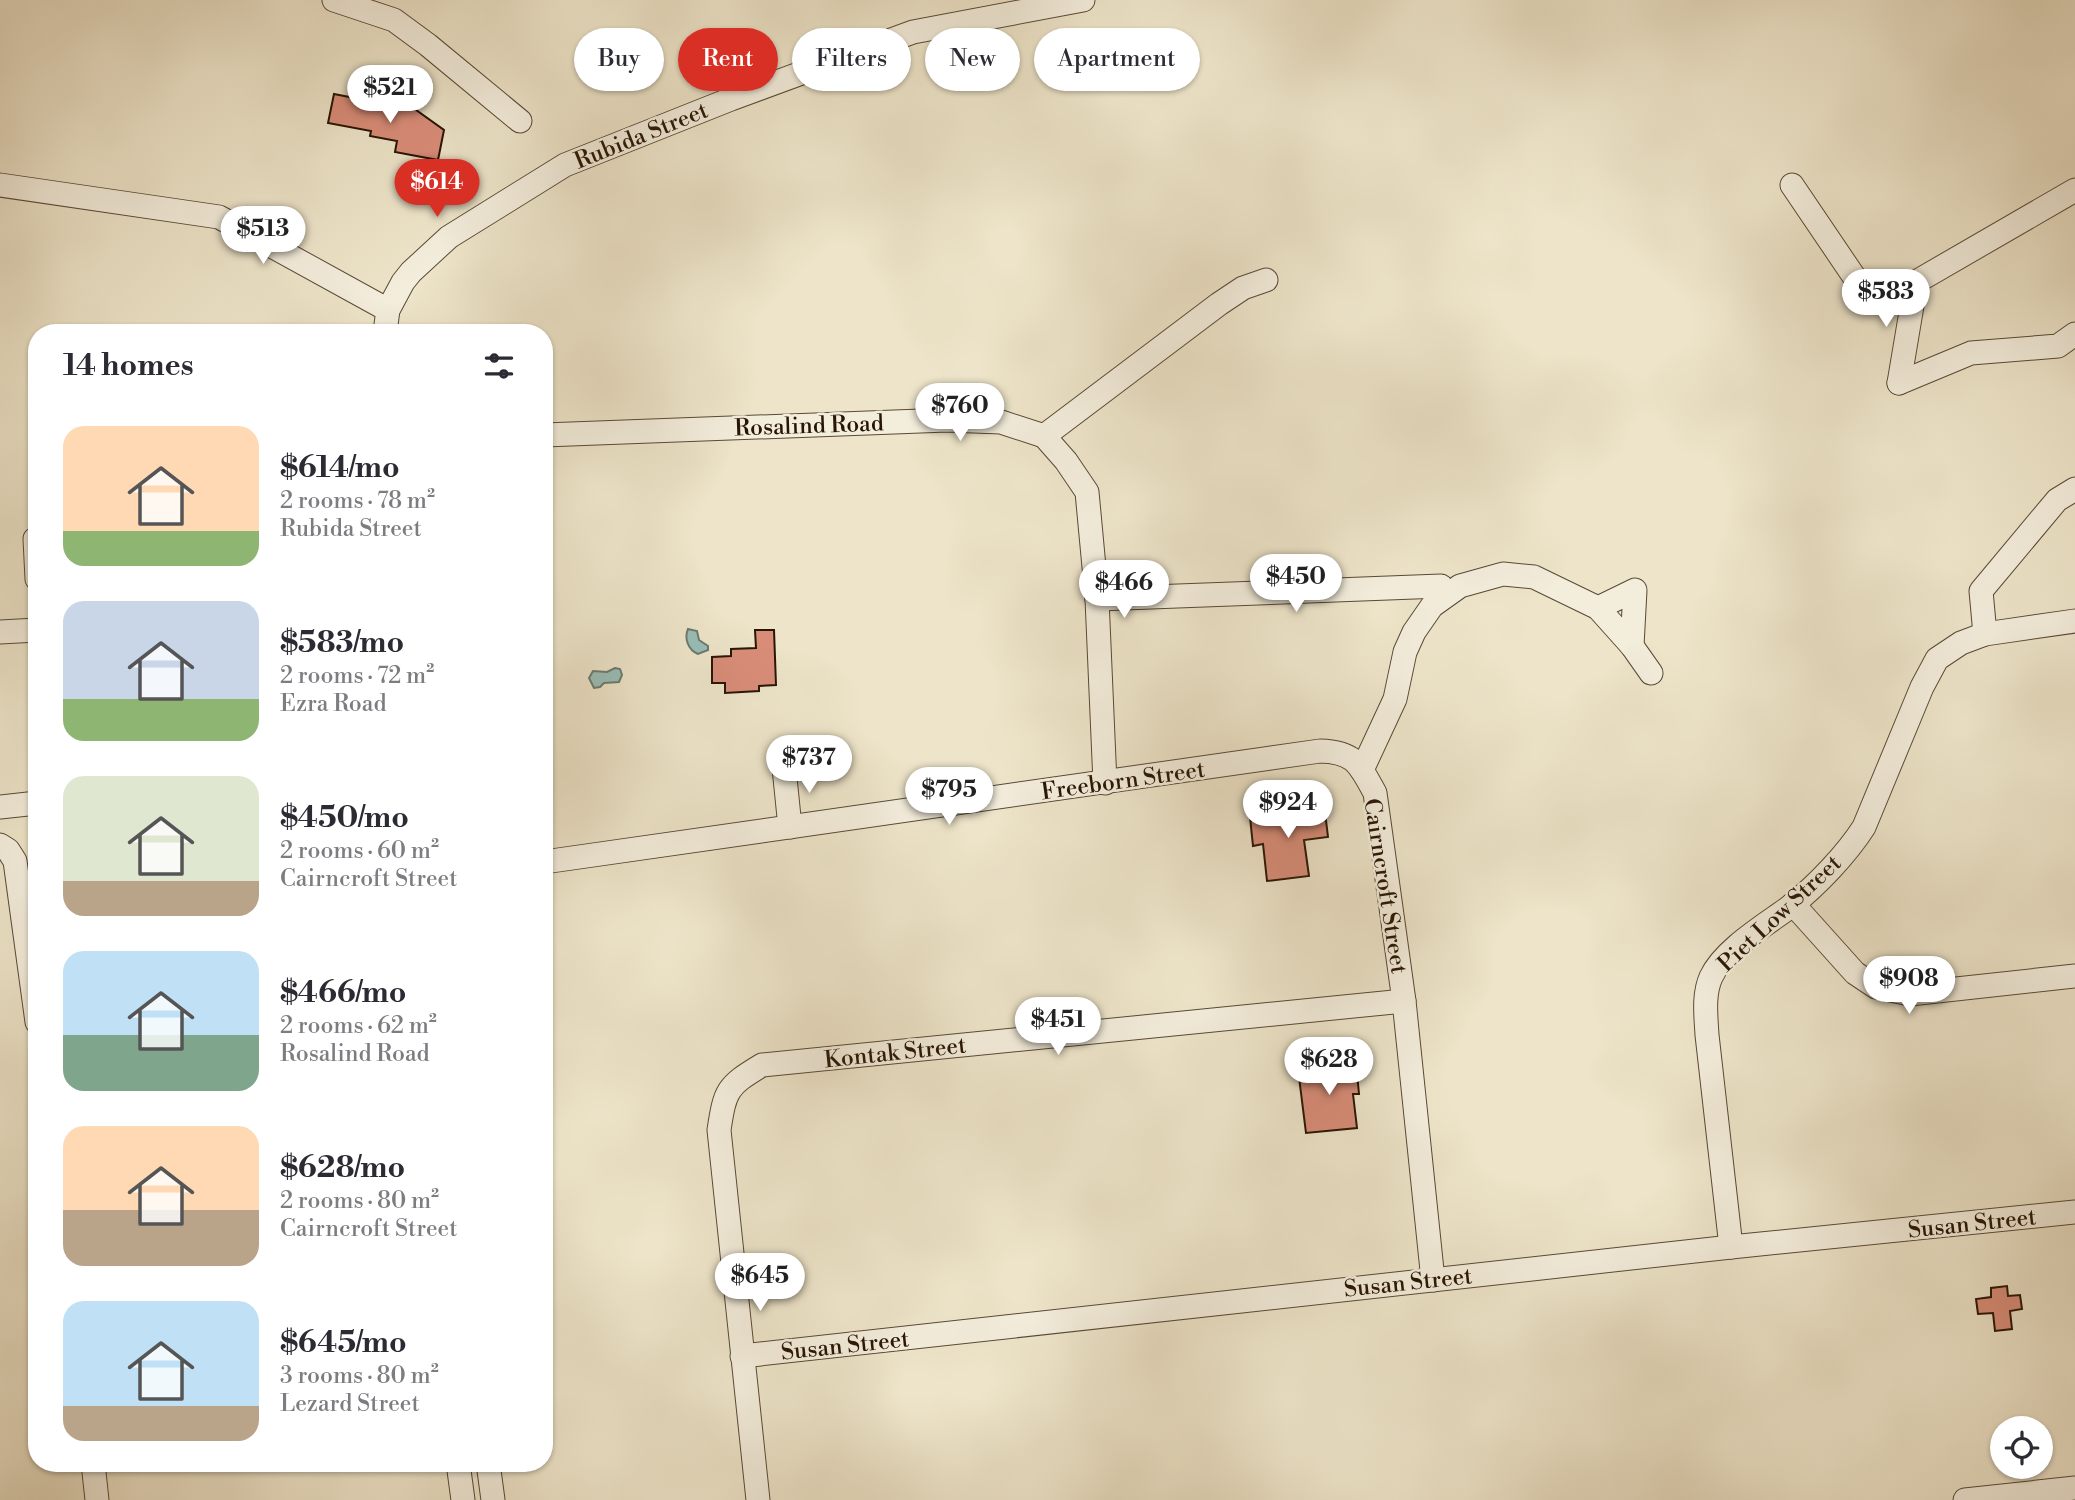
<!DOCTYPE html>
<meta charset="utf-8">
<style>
:root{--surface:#fff;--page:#f2f2f3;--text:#2b2b33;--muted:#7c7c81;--accent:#d93025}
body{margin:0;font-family:"Libre Bodoni",serif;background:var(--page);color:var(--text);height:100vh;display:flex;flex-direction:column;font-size:26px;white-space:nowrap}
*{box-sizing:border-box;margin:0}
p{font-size:23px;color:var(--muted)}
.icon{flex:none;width:38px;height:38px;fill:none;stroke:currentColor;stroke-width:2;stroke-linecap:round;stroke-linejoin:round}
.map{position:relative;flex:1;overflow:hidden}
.panel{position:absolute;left:28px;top:324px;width:525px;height:1148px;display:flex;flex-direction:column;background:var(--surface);border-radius:28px;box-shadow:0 2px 5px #0004}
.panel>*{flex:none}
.top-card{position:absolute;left:574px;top:28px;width:665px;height:63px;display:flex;gap:14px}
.controls{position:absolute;left:1990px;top:1416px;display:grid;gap:14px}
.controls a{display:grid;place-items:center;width:63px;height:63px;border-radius:50%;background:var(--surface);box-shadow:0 2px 5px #0004;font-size:35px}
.price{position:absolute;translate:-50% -60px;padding:0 16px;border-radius:24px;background:#fff;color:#222;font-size:23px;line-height:46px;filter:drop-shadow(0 2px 4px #0008)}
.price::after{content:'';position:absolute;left:50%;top:42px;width:21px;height:16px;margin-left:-10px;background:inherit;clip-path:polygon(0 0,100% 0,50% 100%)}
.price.current{background:var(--accent);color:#fff}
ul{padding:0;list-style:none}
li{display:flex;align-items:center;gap:21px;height:175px;padding:0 35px}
li span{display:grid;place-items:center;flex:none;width:196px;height:140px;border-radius:21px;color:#555}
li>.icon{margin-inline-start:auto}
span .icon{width:84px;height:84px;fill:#fffc;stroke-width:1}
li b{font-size:30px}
h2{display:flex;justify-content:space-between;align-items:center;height:84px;padding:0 35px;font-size:30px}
.tag{padding:0 24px;border-radius:32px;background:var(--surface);box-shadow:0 2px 5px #0004;font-size:24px;line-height:63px}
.tag.current{background:var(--accent);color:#fff}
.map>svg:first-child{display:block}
.water{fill:#99beb8;stroke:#6c7a70;stroke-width:2}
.building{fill:#d98d79;stroke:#281504;stroke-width:2}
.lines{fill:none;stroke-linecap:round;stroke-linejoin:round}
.minor-casing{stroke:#594935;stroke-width:25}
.minor{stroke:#f3eddc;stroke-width:23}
.labels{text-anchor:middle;stroke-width:5;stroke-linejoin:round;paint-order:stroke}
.street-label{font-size:23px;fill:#281504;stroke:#f3eddc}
</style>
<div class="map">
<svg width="2075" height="1500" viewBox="0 0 2075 1500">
<rect width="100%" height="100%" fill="#ede4c9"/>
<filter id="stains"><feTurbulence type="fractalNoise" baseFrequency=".00286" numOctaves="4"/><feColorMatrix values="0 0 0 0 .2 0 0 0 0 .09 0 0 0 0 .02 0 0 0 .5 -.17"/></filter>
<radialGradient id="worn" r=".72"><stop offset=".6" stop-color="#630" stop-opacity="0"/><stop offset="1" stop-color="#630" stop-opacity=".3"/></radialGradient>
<g class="water">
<path d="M688,629l9,2 2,9 9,6v4l-10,4c-10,-4 -14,-16 -10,-25z"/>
<path d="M615,668l5,1 2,6 -3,7 -15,1 -4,4 -6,1 -5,-10 4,-7 14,1z"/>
</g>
<g class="building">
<path d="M334,94l82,16 28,20 -6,30 -43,-8 2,-11 -27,-5 1,-5 -43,-8z"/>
<path d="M755,630h19l2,55 -17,1v5l-34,2v-10h-13v-26l19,-1v-7l25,-1z"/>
<path d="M1324,804l4,33 -24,3 5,36 -42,5 -4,-37 -10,2 -3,-29 46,-5 -1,-5z"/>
<path d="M1356,1063l3,31h-6l4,34 -51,5 -8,-64z"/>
<path d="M2007,1286l1,10 12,-1 2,14 -12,2 2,18 -17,2 -2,-18 -15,1 -2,-15 15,-2v-9z"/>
</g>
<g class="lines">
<defs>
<g id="minor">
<path d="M334,0l60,20 34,25 92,76"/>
<path d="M0,185l219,32 169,93"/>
<path d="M1792,185l65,96c18,13 40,11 59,1l159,-92"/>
<path d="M385,332l3,-22 15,-28 8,-10 38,-35 116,-72 166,-66 182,-67 170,-32"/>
<path d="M1899,383l72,-30 87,-7 17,-12"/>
<path d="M1899,383l17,-101"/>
<path d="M544,435l403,-15 54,2 43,14 22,25 21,31 10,107 8,184"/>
<path d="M1044,436l175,-132 24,-16 23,-8"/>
<path d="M35,539l2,40"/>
<path d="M1097,599l344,-13"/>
<path d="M1598,608l37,-18 -3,56"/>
<path d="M0,632l37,-2"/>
<path d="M1985,634l-4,-43 76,-91 18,-11"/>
<path d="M784,768l6,59"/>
<path d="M1362,770l33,-71 10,-47 9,-20 18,-26 28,-20 43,-12 31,3 64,31 34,38 19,27"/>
<path d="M0,807l37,-4"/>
<path d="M0,845l8,5 7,11 22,161"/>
<path d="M544,862l776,-111c35,1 39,13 55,42l29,208 29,279"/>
<path d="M1793,904l62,69 21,14 34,7 165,-18"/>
<path d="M1731,1247l-24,-212c-1,-19 -4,-40 4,-58 13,-28 56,-53 80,-71 26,-21 55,-51 73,-79l58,-140 15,-28 24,-16 24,-9 90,-13"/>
<path d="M742,1356l989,-109 344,-35"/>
<path d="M93,1463l4,37"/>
<path d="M458,1463l5,37"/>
<path d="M488,1463l5,37"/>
<path d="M758,1500l-39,-370c6,-40 8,-44 43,-65l642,-64"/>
<path d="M1965,1500l110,-12"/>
</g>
</defs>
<use href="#minor" class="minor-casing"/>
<use href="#minor" class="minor"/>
</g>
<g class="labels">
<g class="street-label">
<text transform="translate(641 135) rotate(-22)" y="8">Rubida Street</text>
<text transform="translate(809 425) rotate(-2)" y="8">Rosalind Road</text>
<text transform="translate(1123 780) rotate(-8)" y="8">Freeborn Street</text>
<text transform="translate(1386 886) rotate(81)" y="8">Cairncroft Street</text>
<text transform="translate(1779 913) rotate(-43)" y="8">Piet Low Street</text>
<text transform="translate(895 1052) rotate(-6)" y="8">Kontak Street</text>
<text transform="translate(1972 1223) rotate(-6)" y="8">Susan Street</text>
<text transform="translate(1408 1282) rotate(-6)" y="8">Susan Street</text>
<text transform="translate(845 1345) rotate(-6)" y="8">Susan Street</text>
</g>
</g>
<rect width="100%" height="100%" filter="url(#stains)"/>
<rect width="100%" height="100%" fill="url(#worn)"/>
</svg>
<div class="controls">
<a><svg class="icon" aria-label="locate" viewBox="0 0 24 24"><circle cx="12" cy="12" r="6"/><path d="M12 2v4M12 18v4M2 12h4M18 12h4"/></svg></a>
</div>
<b class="price" style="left:390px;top:125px">$521</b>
<b class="price current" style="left:437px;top:219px">$614</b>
<b class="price" style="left:263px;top:266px">$513</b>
<b class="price" style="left:1886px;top:329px">$583</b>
<b class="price" style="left:960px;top:443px">$760</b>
<b class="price" style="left:1296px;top:614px">$450</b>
<b class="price" style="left:1124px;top:620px">$466</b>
<b class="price" style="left:809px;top:795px">$737</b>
<b class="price" style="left:949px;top:827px">$795</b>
<b class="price" style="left:1288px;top:840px">$924</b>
<b class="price" style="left:1909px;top:1016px">$908</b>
<b class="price" style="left:1058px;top:1057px">$451</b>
<b class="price" style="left:1329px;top:1097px">$628</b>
<b class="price" style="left:760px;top:1313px">$645</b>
<div class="top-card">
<a class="tag">Buy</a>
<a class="tag current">Rent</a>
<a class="tag">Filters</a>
<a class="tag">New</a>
<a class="tag">Apartment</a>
</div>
<section class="panel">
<h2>14 homes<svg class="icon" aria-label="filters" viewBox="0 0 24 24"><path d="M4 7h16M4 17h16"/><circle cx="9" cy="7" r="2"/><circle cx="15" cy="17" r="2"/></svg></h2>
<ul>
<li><span style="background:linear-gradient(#ffd9b3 75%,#8fb573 0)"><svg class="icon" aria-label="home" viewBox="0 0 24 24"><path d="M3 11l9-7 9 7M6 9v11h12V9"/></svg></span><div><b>$614/mo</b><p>2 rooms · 78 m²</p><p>Rubida Street</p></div></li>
<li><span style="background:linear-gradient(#c9d6e8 70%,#8fb573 0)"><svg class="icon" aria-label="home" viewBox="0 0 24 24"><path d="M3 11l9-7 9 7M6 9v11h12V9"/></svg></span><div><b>$583/mo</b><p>2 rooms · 72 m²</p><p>Ezra Road</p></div></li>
<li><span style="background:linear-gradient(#dfe7d0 75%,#b9a48a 0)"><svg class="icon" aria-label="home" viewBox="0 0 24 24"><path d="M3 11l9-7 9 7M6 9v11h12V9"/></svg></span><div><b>$450/mo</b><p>2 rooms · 60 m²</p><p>Cairncroft Street</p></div></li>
<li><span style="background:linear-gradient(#bfe0f5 60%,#7fa58c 0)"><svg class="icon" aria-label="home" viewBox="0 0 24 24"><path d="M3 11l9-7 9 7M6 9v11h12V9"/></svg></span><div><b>$466/mo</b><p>2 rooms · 62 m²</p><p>Rosalind Road</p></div></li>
<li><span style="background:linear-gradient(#ffd9b3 60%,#b9a48a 0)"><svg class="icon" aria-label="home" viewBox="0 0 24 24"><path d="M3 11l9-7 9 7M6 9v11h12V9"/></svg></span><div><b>$628/mo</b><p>2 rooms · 80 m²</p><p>Cairncroft Street</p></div></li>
<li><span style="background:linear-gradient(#bfe0f5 75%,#b9a48a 0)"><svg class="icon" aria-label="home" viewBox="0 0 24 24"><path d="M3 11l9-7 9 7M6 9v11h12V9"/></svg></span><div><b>$645/mo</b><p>3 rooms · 80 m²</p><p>Lezard Street</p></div></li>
</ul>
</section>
</div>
